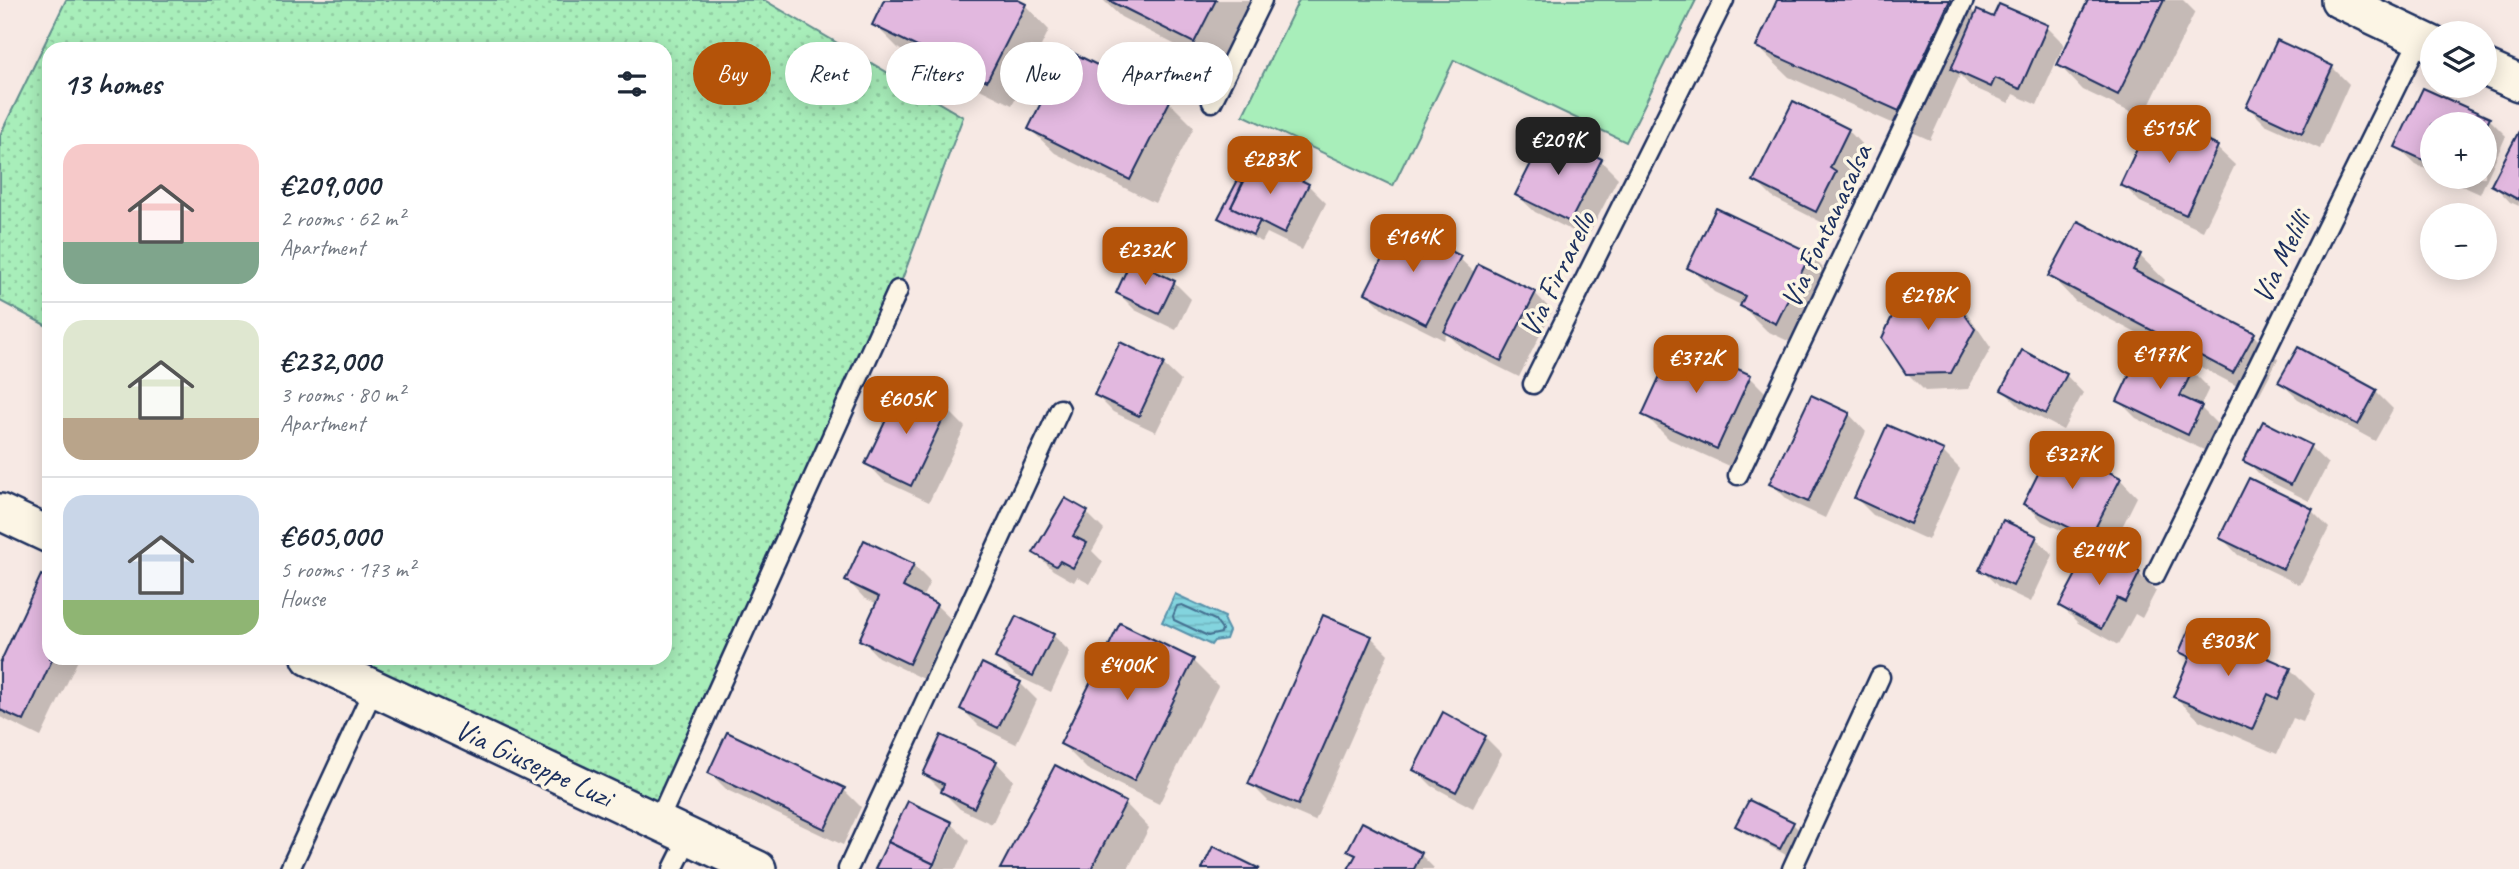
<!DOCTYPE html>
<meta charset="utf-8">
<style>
:root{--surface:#fff;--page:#f2f2f3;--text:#1f2937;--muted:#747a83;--line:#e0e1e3;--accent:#b45309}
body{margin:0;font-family:Caveat,sans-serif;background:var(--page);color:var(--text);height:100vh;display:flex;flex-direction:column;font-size:26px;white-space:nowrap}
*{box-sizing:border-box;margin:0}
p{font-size:23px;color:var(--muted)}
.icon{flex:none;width:38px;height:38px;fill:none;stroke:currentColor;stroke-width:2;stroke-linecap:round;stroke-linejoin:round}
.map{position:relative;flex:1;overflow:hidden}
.sheet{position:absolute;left:42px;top:42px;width:630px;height:623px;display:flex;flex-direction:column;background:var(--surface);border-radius:21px;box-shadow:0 4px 18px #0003}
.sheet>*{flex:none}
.top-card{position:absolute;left:693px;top:42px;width:665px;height:63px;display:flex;gap:14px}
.controls{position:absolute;left:2420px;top:21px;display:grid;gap:14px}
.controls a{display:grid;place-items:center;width:77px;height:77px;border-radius:50%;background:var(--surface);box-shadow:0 4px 18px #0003;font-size:35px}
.price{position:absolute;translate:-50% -60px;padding:0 16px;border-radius:14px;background:var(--accent);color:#fff;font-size:23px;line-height:46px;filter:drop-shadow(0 2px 4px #0008)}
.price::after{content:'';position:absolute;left:50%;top:42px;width:21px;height:16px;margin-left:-10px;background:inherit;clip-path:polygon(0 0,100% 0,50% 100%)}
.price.current{background:#222;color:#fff}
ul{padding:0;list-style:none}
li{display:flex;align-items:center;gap:21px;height:175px;padding:0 21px}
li+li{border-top:2px solid var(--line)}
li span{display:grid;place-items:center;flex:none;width:196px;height:140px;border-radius:21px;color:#555}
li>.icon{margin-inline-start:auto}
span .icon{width:84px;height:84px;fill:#fffc;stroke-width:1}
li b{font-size:30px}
h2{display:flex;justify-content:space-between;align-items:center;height:84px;padding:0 21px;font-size:30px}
.pill{padding:0 24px;border-radius:32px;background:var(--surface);box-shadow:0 4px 18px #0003;font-size:24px;line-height:63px}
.pill.current{background:var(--accent);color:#fff}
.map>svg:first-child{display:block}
.grass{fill:url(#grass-dots);stroke:#628e8c;stroke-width:2}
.park{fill:#a8eeba;stroke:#628e8c;stroke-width:2}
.water{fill:url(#water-rules);stroke:#5992ab;stroke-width:2}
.shadow{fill:#0003}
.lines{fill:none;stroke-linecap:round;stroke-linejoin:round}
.shore{stroke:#457191;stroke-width:2}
.building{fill:#e2b8df;stroke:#1b2f5e;stroke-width:2}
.lane-casing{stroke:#1b2f5e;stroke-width:23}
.street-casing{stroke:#1b2f5e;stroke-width:40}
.lane{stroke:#fcf5e5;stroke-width:18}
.street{stroke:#fcf5e5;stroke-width:35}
.labels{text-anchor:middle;stroke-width:7;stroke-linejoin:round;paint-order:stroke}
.street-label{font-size:30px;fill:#1b2f5e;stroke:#fcf5e5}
</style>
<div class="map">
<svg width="2519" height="869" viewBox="0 0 2519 869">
<defs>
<pattern id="grass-dots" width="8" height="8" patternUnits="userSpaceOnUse" patternTransform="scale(1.75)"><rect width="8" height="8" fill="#a8eeba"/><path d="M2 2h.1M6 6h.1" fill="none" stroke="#90cca2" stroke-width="1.8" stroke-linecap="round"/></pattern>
<pattern id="water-rules" width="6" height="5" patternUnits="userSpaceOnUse" patternTransform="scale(1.75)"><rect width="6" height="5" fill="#83d4de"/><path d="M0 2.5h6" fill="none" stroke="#71b6c1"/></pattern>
</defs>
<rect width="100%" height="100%" fill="#f7e9e4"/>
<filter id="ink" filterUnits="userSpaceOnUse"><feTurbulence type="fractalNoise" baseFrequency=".0143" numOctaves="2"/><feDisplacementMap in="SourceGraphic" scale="14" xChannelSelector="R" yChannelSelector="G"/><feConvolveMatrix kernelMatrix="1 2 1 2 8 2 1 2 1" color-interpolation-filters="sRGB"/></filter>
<g filter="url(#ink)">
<path class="grass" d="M66,0h698l199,117 -65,173 -240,532 -348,-164h355v-609h-616v278l-49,-26v-166z"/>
<path class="park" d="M1299,0h397l-70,142 -172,-82 -61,126 -150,-71z"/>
<path class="water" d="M1175,594l50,23 -1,4 5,10 -3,8 -12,2 -3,4 -49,-23z"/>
<g class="shadow">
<path d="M886,0h128l11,5 24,25 -37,75 -113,-56 -25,-25z"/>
<path d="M1103,0h150l-34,67 -98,-50z"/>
<path d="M1779,0h182l16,16 17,3 6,-13 47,21 17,17 -27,61 -24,-11 -4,9 -39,-17 -10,-11 -30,65 -141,-63 -31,-30z"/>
<path d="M2090,0h93l12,12 -52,106 -60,-28 -24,-25z"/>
<path d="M2332,67l17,17 -29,65 -55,-25 -17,-17z"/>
<path d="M2424,90l65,29 17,17 -26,58 -38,-17h43v-53h-53v48l-17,-8 -18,-17z"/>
<path d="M1169,102l25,25 -39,76 -100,-50 -25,-24z"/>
<path d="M2153,118l64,30 18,17 -32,66 -63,-29 -18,-18z"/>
<path d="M1848,130l17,18 -18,37 5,6 -19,37 -61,-31 -17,-17z"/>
<path d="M2519,135v71l-9,-4 -17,-18z"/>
<path d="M1601,161l17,17 -31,60 -52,-26 -18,-17z"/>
<path d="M1242,184l66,1 18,18 -24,47 -35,-17 -5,9 -33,-16 -8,-8z"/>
<path d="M1810,255l24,24 -33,68 -34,-16 -26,-26 -27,-13 -24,-24z"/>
<path d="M2140,256l25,24 -3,7 91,48 25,24 -20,38 -183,-96 -24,-25z"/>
<path d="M1459,258l16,15 60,20 17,18 -33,66 -56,-28 -16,-16 -3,7 -60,-30 -17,-17z"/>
<path d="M1174,282l17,17 -15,31 -41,-20 -17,-17z"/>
<path d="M1945,290l18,17 28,41 -23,41 -43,2 -18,-18z"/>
<path d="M1163,364l18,17 -25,51 -43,-20 -17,-17z"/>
<path d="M2192,371l17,17 -9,19 18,18 -12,26 -70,-33 -17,-17z"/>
<path d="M2066,375l17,18 -20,37 -43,-23 -17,-17z"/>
<path d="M1750,377l25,25 -33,70 -73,-33 -25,-25z"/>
<path d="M2280,382l96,10 17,17 -18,32 -77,-42z"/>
<path d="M903,388l44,21 18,18 -36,75 -45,-21 -17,-18z"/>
<path d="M1849,414l17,18 -41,86 -36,-17 -17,-17z"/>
<path d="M2264,424l46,23 18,17 -19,37 -46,-23 -17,-18z"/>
<path d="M1888,427l55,25 17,17 -32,71 -55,-25 -17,-17z"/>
<path d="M2120,479l17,18 -30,60 32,17 17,17 -14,27 -7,-4 -17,31 -40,-22 -17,-17 32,-60 -51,-25 -17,-18z"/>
<path d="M2250,480l62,31 17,17 -29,57 -62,-30 -17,-18z"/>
<path d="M1087,513l17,17 -12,21 11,11 -13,22 -13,-7 -3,5 -21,-12 -18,-17z"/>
<path d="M2004,523l32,15 17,17 -22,47 -32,-15 -18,-17z"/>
<path d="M913,565l17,17 -8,16 14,7 18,17 -28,58 -48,-23 -17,-18 17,-35 -14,-6 -17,-18z"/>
<path d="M49,581v77h30l-38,79 -41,-20v-50z"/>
<path d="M1053,635l17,17 -19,40 -36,-17 -17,-17z"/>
<path d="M1371,637l17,17 -73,167 -47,-20 -17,-17z"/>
<path d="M2181,651l109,18 25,25 -12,28 -10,-4 -16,36 -77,-33 -25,-24 15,-36z"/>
<path d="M1193,661l25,25 -59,118 -72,-35 -25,-25z"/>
<path d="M1020,683l17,17 -21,44 -37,-18 -17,-17z"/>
<path d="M1485,737l17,17 -29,54 -41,-22 -17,-17z"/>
<path d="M996,762l17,18 -21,44 -32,-15 -35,-35z"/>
<path d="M710,773l134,17 17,17 -18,38 -116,-55z"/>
<path d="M908,803l43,21 18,17 -13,28h-23l18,-40h-3l-19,40h-52z"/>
<path d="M1125,803l24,25 -21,41h-126z"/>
<path d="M1793,824l8,8 -13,24 -42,-22 -9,-8z"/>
<path d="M1349,850l72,5 14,14h-85l6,-11z"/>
</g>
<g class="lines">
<path class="shore" d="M1182,605l33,15 7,10 -1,3 -13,3 -34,-16 -1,-4 4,-10z"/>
</g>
<g class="building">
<path d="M884,0h134l8,4 -39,77 -115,-56z"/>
<path d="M1108,0h108l-22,43z"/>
<path d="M1777,0h173l-51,111 -143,-64z"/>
<path d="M2088,0h76l-46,95 -61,-30z"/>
<path d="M1999,4l49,21 -28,64 -25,-11 -4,9 -40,-18 26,-59 16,7z"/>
<path d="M2277,40l56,26 -31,67 -56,-26z"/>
<path d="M1067,50l103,51 -40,79 -102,-51z"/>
<path d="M2423,88l67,30 -5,10v-4h-53v40l-37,-17z"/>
<path d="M1793,101l56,28 -19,39 6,4 -20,40 -63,-31z"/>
<path d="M2153,115l65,31 -32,69 -66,-30z"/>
<path d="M2519,131v69l-28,-15z"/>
<path d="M1547,132l55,27 -32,63 -55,-27z"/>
<path d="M1256,158l53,26 -25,50 -53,-27z"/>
<path d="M1238,180l5,2 -12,25 29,14 -7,14 -35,-17z"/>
<path d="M1716,208l95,45 -35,71 -36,-18 5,-10 -58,-28z"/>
<path d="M2078,221l63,33 -8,16 122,63 -22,40 -185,-97z"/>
<path d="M1399,225l62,31 -35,68 -61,-31z"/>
<path d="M1131,260l44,21 -16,33 -43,-21z"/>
<path d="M1478,264l58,28 -35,69 -57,-29z"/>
<path d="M1946,288l29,41 -24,44 -45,1 -24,-36 22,-47z"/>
<path d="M1676,341l75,34 -34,74 -75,-34z"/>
<path d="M1120,342l44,21 -25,53 -45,-21z"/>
<path d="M2143,346l50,24 -13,26 22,10 -14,29 -71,-34z"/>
<path d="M2298,347l79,43 -19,35 -80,-43z"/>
<path d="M2022,350l45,24 -21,40 -45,-24z"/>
<path d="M902,386l46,22 -37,78 -46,-22z"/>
<path d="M1811,395l39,18 -42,89 -39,-18z"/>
<path d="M2263,421l48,24 -20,40 -48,-24z"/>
<path d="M1887,425l57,25 -34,74 -56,-26z"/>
<path d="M2053,444l68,34 -31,60 -67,-34z"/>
<path d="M2249,478l64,31 -30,60 -64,-31z"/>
<path d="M1065,498l23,13 -15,25 14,7 -14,25 -13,-7 -4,5 -23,-13z"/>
<path d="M2003,520l34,16 -24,50 -34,-16z"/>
<path d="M864,540l50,24 -11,23 34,17 -28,60 -50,-24 20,-43 -34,-16z"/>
<path d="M2091,546l49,26 -15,30 -8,-4 -16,31 -42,-23z"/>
<path d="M41,575l8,4v79h4l-29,63 -24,-11v-47z"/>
<path d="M1323,615l49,21 -74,169 -50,-21z"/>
<path d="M1016,616l38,18 -21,42 -38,-18z"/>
<path d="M1120,623l74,36 -60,122 -74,-37z"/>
<path d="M2191,625l100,43 -13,31 -10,-5 -16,36 -79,-33 17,-40 -11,-5z"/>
<path d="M982,663l39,19 -23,46 -38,-19z"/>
<path d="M1443,712l43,24 -30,56 -43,-22z"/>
<path d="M727,732l118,56 -20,41 -117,-56z"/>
<path d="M941,735l56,26 -23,47 -33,-16 3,-8 -21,-10z"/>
<path d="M1055,765l71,37 -35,67h-91z"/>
<path d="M1749,800l45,22 -14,27 -45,-23z"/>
<path d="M908,801l44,21 -18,42 -46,-22z"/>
<path d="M1362,822l60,31 -8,16h-66l8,-14 -9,-4z"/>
<path d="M888,842l46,22 -3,5h-56z"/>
<path d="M1213,846l47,23h-58z"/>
</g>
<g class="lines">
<defs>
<g id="lane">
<path d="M1212,102l50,-102"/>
<path d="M1533,384l191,-384"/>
<path d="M1738,475l226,-475"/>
<path d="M2155,575l265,-537"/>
<path d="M658,822l240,-532"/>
<path d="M290,869l84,-181"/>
<path d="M673,869l16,-32"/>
<path d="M848,869l212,-460"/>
<path d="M1792,869l88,-192"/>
</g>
<g id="street">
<path d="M2339,0l93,44"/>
<path d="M2485,68l34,15"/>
<path d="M0,512l49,23"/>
<path d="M310,658l448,211"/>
</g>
</defs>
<use href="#lane" class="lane-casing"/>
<use href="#street" class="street-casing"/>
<use href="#lane" class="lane"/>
<use href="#street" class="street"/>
</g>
</g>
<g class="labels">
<g class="street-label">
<text transform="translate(1826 226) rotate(-65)" y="10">Via Fontanasalsa</text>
<text transform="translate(2281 257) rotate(-64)" y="10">Via Melilli</text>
<text transform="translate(1557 274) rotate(-64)" y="10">Via Firrarello</text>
<text transform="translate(534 763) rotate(25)" y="10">Via Giuseppe Luzi</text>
</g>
</g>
</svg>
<div class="controls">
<a><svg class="icon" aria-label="layers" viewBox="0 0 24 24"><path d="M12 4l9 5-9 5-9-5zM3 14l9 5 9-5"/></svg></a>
<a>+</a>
<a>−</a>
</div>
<b class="price" style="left:2169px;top:165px">€515K</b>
<b class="price current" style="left:1558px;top:177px">€209K</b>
<b class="price" style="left:1270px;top:196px">€283K</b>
<b class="price" style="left:1413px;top:274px">€164K</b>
<b class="price" style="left:1145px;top:287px">€232K</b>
<b class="price" style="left:1928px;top:332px">€298K</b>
<b class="price" style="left:2160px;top:391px">€177K</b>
<b class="price" style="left:1696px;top:395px">€372K</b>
<b class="price" style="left:906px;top:436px">€605K</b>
<b class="price" style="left:2072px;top:491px">€327K</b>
<b class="price" style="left:2099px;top:587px">€244K</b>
<b class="price" style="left:2228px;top:678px">€303K</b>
<b class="price" style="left:1127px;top:702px">€400K</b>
<div class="top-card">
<a class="pill current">Buy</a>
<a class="pill">Rent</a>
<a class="pill">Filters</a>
<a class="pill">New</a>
<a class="pill">Apartment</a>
</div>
<section class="sheet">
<h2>13 homes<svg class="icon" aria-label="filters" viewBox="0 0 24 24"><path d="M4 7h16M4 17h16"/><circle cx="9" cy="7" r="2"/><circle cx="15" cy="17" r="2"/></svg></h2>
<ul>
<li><span style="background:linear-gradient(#f6c9c9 70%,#7fa58c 0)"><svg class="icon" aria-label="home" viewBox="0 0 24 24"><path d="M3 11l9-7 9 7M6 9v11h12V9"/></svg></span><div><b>€209,000</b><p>2 rooms · 62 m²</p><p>Apartment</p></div></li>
<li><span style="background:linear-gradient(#dfe7d0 70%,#b9a48a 0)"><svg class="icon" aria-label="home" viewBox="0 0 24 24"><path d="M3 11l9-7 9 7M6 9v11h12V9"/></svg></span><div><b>€232,000</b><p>3 rooms · 80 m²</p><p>Apartment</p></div></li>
<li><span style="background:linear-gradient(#c9d6e8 75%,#8fb573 0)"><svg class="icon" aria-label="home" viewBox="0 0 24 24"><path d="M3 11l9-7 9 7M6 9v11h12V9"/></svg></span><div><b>€605,000</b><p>5 rooms · 173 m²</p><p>House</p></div></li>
</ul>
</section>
</div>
